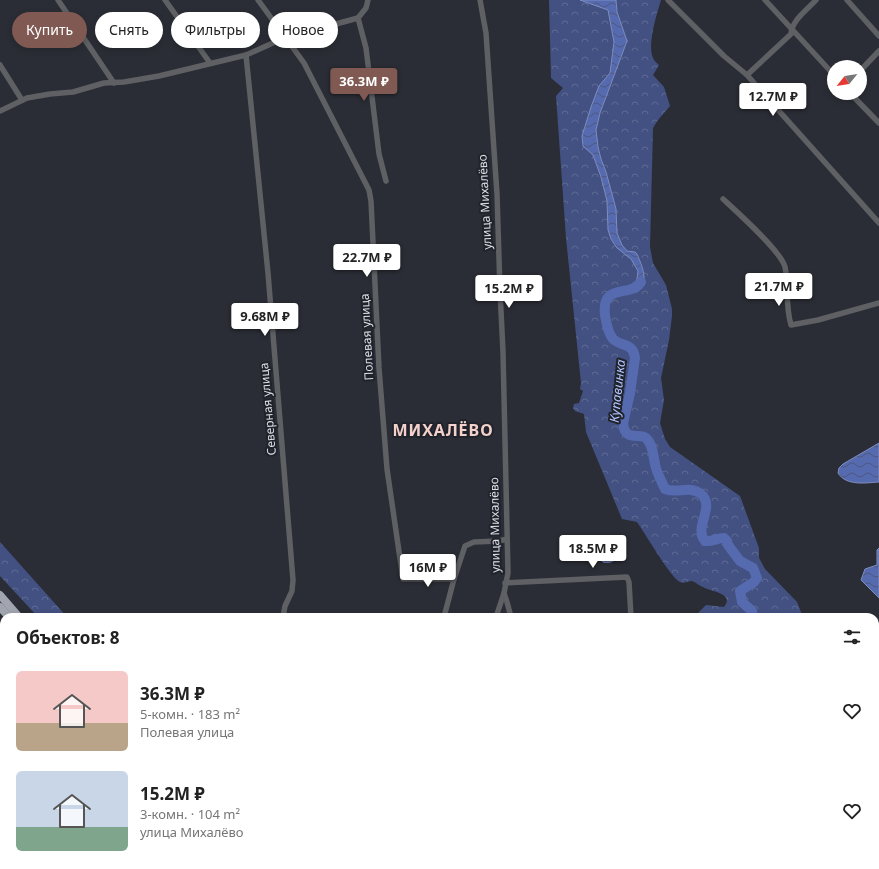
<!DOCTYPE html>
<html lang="ru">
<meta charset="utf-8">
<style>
:root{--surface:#fff;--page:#f2f2f2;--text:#222;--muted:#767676;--accent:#805952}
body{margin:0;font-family:"Noto Sans",sans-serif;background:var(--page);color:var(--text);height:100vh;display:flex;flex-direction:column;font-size:15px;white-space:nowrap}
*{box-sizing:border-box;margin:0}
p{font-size:13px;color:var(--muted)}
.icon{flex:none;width:22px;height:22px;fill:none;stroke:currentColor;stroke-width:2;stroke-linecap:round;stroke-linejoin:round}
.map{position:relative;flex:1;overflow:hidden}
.side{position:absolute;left:0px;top:613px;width:879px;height:256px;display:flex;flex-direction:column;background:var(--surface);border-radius:12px 12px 0 0;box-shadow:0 2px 6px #0003}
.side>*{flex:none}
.top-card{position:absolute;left:12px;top:12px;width:400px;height:36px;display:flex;gap:8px}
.needle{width:26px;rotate:240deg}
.buttons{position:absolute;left:827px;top:60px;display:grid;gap:8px}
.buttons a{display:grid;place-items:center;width:40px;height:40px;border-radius:50%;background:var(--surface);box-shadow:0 2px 6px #0003;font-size:20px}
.price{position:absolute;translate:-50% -34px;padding:0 9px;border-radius:4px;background:#fff;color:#222;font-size:13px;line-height:26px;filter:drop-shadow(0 1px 2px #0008)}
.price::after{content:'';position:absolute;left:50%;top:24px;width:12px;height:9px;margin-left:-6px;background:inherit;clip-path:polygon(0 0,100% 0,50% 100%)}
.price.selected{background:var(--accent);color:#fff}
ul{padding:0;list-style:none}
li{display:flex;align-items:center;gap:12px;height:100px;padding:0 16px}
li span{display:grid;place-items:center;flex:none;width:112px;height:80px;border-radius:6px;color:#555}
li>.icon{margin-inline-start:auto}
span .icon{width:48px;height:48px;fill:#fffc;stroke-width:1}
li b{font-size:17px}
h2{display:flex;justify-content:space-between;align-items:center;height:48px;padding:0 16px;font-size:17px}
.tag{padding:0 14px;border-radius:18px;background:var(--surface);box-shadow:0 2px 6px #0003;font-size:14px;line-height:36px}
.tag.selected{background:var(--accent);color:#fff}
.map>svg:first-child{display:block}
.forest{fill:url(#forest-crowns)}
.water{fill:url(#water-waves);stroke:#7e8dc0}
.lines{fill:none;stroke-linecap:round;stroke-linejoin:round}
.river{stroke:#566ab0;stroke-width:10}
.minor{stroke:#5e6064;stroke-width:5.5}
.highway{stroke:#a1a5af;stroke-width:8}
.labels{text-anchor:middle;stroke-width:4;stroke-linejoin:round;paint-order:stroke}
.street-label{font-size:12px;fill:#dddfe4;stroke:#20232b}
.water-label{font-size:13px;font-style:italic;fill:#b1c4fe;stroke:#20232b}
.district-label{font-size:16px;font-weight:bold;letter-spacing:1px;fill:#f4d1ca;stroke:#20232b}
</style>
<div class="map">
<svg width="879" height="869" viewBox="0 0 879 869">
<defs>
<pattern id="forest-crowns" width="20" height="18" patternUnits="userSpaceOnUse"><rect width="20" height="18" fill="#435182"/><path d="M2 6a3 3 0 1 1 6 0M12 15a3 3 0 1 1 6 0" fill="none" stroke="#5e6a94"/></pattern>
<pattern id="water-waves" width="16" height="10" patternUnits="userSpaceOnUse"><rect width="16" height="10" fill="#566ab0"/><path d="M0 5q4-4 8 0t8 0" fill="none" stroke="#4d587f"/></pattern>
</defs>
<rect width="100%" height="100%" fill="#2a2d35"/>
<g class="forest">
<path d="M549,0h31l28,9 6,33 -4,31 -11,14 -15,42 4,20 5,6 8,22 6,24 1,29 3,9 6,9 14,11 7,12 -1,8 -5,8 9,2c6,-12 1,-23 -4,-35l-10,-3 -5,-6 -5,-12 -1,-24 -10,-37 -5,-13 -3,-12 -2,-17 4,-17 27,-72 -10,-29 -1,-12h45c-4,13 -14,45 -8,58 1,3 4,5 6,7l-6,10 11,12 6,19 -12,14 -5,8 -3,119 3,16 13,22 6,24v7l-3,24 -8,38 3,22 -4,23 5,16 5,8 70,49 19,52v10l6,11 32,33 6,15h-105v-4l8,-8 18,2c11,-14 -13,-15 -21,-20 -4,-1 -7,-5 -11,-6 -4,0 -8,3 -12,1 -10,-5 -35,-49 -43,-60l-15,-3 -36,-87 -2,-18 -9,-3 -2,-3 1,-4 5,-1 4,-12 -3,-2 1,-6 -15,-145 -10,-142 7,-8 -12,-10z"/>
<path d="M0,542l67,75h-29l-38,-41z"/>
<path d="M879,691v61l-4,-1v-58z"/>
</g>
<g class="water">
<path d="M580,0h36l1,12 10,29 -27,72 -4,17 2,17 3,12 5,13 10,37 1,24 5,12 5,6 8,1 2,2c5,12 13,29 0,38l-6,-2 6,-11 1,-8 -7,-12 -14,-11 -6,-9 -3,-9 -1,-29 -6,-24 -8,-22 -10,-9 -1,-10 9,-29 8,-21 11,-13 4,-31 -6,-32z"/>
<path d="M879,443v39c-14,1 -33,4 -41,-9l1,-5 4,-4z"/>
<path d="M609,540l2,1 5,17c-4,5 -8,5 -13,4 -4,-6 -5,-13 -4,-20z"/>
<path d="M879,548v50l-18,-18 4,-11 12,-4v-15z"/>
</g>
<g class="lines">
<g class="river">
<path d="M641,282c-10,16 -40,0 -36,33 1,7 3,18 8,24 8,8 20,3 22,19l-5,35 -7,30c2,20 16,9 23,15 8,7 7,21 10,30 2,7 6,14 9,21 13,5 25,-4 36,5 15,13 -8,33 4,47 7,1 12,-3 19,-3l3,3 1,4 12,16 13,7 4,10 -3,4 -14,9 2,11 10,9 1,6"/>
<path d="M820,865v4"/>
</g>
<g class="minor">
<path d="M58,0l56,83"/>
<path d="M165,0l45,63"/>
<path d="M258,0l46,63 65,127 2,11 8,167 8,101 16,110h51"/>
<path d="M480,0l6,33 11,161 3,96 3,62 5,221 -4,20 -8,24"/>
<path d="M668,0l56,56 23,19 132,148"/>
<path d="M765,0l69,75"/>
<path d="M847,0l32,36"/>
<path d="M358,18l8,30 13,106 7,27"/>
<path d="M246,55l22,218 25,307 -1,11 -7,15 -2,11"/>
<path d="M0,65l22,35"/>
<path d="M860,71l19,-20"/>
<path d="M747,75l44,-41c1,-14 16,-24 25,-34"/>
<path d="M850,93l29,30"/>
<path d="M0,111l27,-13 23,-4 23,-2 31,-9 20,-1 35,-6 87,-21 38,-17 74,-20 8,-10 2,-8"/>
<path d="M723,199c14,13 58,52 62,68 4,18 0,38 6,58l27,-5 61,-17"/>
<path d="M505,583l122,-6 2,5 2,35"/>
<path d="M504,593l3,9 4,15"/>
<path d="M444,617l10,-38 11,-33 9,-4 25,-1 8,-2"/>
</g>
<g class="highway">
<path d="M0,595l19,22"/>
<path d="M0,607l9,10"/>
<path d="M227,865l3,4"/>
<path d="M238,865l4,4"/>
</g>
</g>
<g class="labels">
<g class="street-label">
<text transform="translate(485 202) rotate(-93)" y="4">улица Михалёво</text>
<text transform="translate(367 337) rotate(-93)" y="4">Полевая улица</text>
<text transform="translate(268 409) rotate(-95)" y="4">Северная улица</text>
<text transform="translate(495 525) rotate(-91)" y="4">улица Михалёво</text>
</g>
<g class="water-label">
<text transform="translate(617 391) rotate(-84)" y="5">Купавинка</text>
</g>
<g class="district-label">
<text x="443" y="436">МИХАЛЁВО</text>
</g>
</g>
</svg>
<div class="buttons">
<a><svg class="needle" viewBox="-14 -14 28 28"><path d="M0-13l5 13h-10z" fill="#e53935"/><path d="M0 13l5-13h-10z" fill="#767676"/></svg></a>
</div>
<b class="price selected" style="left:364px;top:102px">36.3M ₽</b>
<b class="price" style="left:773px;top:117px">12.7M ₽</b>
<b class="price" style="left:367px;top:278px">22.7M ₽</b>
<b class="price" style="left:779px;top:307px">21.7M ₽</b>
<b class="price" style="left:509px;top:309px">15.2M ₽</b>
<b class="price" style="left:265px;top:337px">9.68M ₽</b>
<b class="price" style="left:593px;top:569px">18.5M ₽</b>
<b class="price" style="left:428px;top:588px">16M ₽</b>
<div class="top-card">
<a class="tag selected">Купить</a>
<a class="tag">Снять</a>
<a class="tag">Фильтры</a>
<a class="tag">Новое</a>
</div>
<section class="side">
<h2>Объектов: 8<svg class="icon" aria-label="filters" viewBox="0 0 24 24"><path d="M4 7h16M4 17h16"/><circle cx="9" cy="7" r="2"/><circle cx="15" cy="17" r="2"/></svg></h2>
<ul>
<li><span style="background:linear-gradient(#f6c9c9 65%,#b9a48a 0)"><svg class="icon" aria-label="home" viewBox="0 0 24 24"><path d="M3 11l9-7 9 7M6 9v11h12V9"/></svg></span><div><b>36.3M ₽</b><p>5-комн. · 183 m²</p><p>Полевая улица</p></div><svg class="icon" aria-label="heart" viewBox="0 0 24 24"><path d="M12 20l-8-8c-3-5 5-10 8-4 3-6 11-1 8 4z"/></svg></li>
<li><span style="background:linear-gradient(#c9d6e8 70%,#7fa58c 0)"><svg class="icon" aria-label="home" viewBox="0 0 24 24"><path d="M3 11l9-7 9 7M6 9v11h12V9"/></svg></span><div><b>15.2M ₽</b><p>3-комн. · 104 m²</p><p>улица Михалёво</p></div><svg class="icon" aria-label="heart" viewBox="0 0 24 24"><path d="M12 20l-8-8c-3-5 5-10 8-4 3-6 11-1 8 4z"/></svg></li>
</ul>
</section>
</div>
